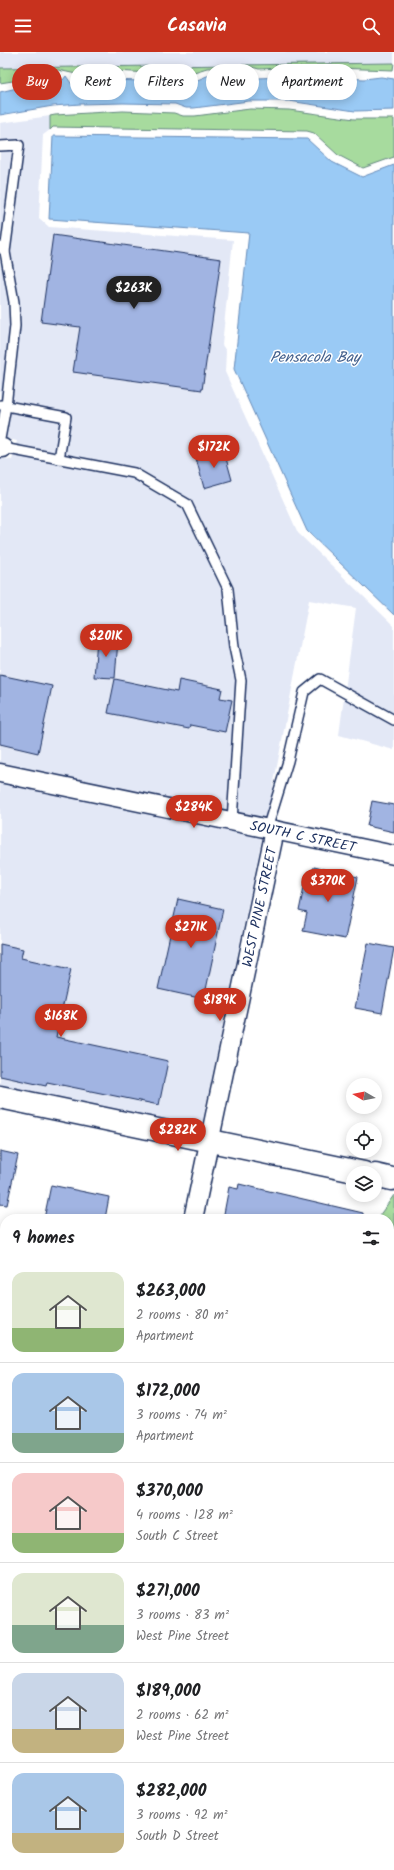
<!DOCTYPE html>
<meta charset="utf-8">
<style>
:root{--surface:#fff;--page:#f6f6f6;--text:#202124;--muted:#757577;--line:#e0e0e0;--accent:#c8321e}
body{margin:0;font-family:Kalam,sans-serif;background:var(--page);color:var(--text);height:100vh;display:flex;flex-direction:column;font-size:15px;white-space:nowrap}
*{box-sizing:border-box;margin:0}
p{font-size:13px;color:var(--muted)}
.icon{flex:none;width:22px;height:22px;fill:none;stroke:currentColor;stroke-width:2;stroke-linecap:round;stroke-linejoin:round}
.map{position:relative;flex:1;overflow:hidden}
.side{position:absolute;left:0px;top:1162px;width:394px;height:656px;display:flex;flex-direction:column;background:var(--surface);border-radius:16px 16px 0 0;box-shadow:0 2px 10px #0003}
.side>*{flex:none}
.banner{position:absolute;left:12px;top:12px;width:370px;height:36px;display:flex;gap:8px}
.needle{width:26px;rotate:279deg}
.controls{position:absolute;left:346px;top:1026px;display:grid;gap:8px}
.controls a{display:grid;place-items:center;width:36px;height:36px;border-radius:50%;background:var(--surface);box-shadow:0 2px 10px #0003;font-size:20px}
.price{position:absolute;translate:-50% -34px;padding:0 9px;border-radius:14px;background:var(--accent);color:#fff;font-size:13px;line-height:26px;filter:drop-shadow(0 1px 2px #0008)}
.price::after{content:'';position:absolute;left:50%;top:24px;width:12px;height:9px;margin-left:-6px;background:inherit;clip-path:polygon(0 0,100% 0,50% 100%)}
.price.current{background:#222;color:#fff}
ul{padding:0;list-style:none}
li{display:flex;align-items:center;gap:12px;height:100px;padding:0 12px}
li+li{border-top:1px solid var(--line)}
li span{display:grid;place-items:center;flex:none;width:112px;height:80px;border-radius:12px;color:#555}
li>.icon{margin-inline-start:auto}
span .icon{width:48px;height:48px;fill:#fffc;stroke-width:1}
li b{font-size:17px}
h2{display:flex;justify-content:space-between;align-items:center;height:48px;padding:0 12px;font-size:17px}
.pill{padding:0 14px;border-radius:18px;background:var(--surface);box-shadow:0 2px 10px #0003;font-size:14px;line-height:36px}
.pill.current{background:var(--accent);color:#fff}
header{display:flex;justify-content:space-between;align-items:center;height:52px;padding:0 12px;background:var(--accent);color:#fff;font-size:18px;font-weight:700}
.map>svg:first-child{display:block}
.built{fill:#e3e8f6}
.green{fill:#a7db9e;stroke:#61857e}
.water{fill:#9acaf5;stroke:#678cb9}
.building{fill:#a1b4e2;stroke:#1b2f5e}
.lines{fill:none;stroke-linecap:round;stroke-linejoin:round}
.service-casing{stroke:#1b2f5e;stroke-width:12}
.minor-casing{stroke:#1b2f5e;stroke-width:21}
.tertiary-casing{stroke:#1b2f5e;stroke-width:25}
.service{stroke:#fff;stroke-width:9}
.minor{stroke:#fff;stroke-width:18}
.tertiary{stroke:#fff;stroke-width:22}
.labels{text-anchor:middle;stroke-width:3;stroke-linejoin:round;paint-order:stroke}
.street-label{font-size:14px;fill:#1b2f5e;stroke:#fff}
.water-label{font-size:15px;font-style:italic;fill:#415e8b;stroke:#fff}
</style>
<header><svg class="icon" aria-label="menu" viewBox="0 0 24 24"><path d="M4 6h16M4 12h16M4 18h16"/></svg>Casavia<svg class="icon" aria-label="search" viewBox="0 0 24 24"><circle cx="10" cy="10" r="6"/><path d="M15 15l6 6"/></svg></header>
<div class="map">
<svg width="394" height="1818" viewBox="0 0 394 1818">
<rect width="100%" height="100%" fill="#fff"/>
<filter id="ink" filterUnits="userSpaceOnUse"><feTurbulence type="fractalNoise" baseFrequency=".025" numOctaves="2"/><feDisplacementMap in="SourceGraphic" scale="8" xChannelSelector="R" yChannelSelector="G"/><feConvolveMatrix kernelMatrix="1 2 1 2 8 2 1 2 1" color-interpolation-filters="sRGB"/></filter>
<g filter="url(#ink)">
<g class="built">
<path d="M0,0h394v11l-394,5z"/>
<path d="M50,64v14l-7,5 -4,83 10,9 184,13 -11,105 4,6 -1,21 73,161 96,93v124l-55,-15 17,-127 -47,-8 -42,218 -267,-55v-305l12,2 5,-19 -17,-4v-314z"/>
<path d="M0,731l262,55 -61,291 -201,-43z"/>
</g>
<g class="green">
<path d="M394,11l-1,7 -90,-3 -44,2 -11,-3 -41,2 -13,4 -10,-1 -18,3 -67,-4 -16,1 -7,3 -18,-4 -22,3 -10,2 -7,5 -19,3v-15z"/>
<path d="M250,57l39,1 65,9h40v38l-31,11 -25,-13 -24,-22 -7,-2 -254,-4 -3,3v-14l5,-1 68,-4 51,2 9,3h12z"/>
<path d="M394,1143v199l-5,6v-181h-12z"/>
<path d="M0,1710l5,1v102h44l-2,5h-47z"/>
</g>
<g class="water">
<path d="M248,22l10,4 45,-2 61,3 17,-2 13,2v31l-39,1 -66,-10h-40l-55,7h-8l-11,-4 -52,-1 -43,1 -27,2 -53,9v-23l17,-4 6,2 6,-7 31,-5 3,2 3,-4 7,10 11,-7 84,3 18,-3 9,2 12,-5z"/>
<path d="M53,84l254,3 25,23 30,15 32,-12v450l-87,-84 -73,-162 15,-136 -200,-14z"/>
</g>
<g class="building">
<path d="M53,183l168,24 -19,131 -129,-18 7,-45 -39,-5z"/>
<path d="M224,399l8,29 -28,8 -8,-30z"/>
<path d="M97,587l21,1 -3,38 -21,-1z"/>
<path d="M0,623l52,11 -14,67 -38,-9z"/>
<path d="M115,627l62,13 2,-12 43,9 -2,9 12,2 -7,32 -35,-7 -1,4 -81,-16z"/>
<path d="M372,749l22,4v27l-27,-6z"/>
<path d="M314,815l44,10 -13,62 -42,-8 4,-18 -8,-2 6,-29 6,1z"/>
<path d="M178,847l45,10 -19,90 -46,-10z"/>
<path d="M368,891l26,5 -12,65 -27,-5z"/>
<path d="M0,892l23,5 -2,9 50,11 -15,68 112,24 -9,44 -112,-23 -1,4 -46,-10z"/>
<path d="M0,1099l18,4 -11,50 -7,-1z"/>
<path d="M239,1132l124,29v6h-140l6,-32 9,2z"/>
<path d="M51,1133l58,12 -4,22h-61z"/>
</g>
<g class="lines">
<defs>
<g id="service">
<path d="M0,94l19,-1 -14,107"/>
<path d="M0,194l5,6 9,50 1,24 -9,80 -6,33"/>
<path d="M1,353l65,12 -7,42"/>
<path d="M3,396l131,25 53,31 41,85 6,58 7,33 -9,141"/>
<path d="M267,777l21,-68 16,-69 16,-13 74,41"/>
</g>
<g id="minor">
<path d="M0,396h3"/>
<path d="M0,721l394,82"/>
<path d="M193,1167l82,-389"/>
<path d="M0,1699l5,1"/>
<path d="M389,1773l5,1"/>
<path d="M59,1818l2,-5"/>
</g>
<g id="tertiary">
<path d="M0,1045l364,76"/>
<path d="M375,1123l17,4"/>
<path d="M0,1372l5,1"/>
<path d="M389,1577l5,7"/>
</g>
</defs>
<use href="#service" class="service-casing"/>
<use href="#minor" class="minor-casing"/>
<use href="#tertiary" class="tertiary-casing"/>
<use href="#service" class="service"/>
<use href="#minor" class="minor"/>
<use href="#tertiary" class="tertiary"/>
</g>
</g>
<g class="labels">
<g class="street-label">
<text transform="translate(303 784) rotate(12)" y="5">SOUTH C STREET</text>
<text transform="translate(259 855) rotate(-78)" y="5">WEST PINE STREET</text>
</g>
<g class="water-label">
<text x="315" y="310">Pensacola Bay</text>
</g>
</g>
</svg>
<div class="controls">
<a><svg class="needle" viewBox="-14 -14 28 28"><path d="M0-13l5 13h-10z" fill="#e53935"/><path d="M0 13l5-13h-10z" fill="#757577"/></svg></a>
<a><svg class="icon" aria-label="locate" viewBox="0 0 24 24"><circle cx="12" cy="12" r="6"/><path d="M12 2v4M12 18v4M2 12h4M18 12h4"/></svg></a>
<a><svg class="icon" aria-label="layers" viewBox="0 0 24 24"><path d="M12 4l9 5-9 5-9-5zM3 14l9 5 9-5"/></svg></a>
</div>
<b class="price current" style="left:134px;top:258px">$263K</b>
<b class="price" style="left:214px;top:417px">$172K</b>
<b class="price" style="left:106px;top:606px">$201K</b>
<b class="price" style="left:194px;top:777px">$284K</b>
<b class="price" style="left:328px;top:851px">$370K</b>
<b class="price" style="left:191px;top:897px">$271K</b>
<b class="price" style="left:220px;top:970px">$189K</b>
<b class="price" style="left:61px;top:986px">$168K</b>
<b class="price" style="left:178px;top:1100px">$282K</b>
<div class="banner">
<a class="pill current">Buy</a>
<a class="pill">Rent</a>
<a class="pill">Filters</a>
<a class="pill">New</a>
<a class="pill">Apartment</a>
</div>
<section class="side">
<h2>9 homes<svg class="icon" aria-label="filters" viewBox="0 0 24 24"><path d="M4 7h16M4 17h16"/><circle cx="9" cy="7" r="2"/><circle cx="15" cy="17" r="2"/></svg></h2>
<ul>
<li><span style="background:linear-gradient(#dfe7d0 70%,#8fb573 0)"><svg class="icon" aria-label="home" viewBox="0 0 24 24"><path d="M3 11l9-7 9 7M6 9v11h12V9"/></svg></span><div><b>$263,000</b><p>2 rooms · 80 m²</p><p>Apartment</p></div></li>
<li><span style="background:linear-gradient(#a9c7e8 75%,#7fa58c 0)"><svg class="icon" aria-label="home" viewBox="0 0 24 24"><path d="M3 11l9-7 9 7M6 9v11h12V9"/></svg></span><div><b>$172,000</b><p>3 rooms · 74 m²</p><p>Apartment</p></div></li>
<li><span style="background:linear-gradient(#f6c9c9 75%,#8fb573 0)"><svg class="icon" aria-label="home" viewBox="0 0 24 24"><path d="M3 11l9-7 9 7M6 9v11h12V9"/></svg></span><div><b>$370,000</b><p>4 rooms · 128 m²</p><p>South C Street</p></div></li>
<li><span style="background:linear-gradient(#dfe7d0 65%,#7fa58c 0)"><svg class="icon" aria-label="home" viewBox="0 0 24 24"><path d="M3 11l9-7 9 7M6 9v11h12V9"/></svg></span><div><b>$271,000</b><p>3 rooms · 83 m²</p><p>West Pine Street</p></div></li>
<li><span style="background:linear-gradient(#c9d6e8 70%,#c2b280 0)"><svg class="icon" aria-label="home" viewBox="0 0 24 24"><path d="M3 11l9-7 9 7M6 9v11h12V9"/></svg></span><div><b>$189,000</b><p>2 rooms · 62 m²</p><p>West Pine Street</p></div></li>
<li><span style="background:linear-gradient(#a9c7e8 75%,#c2b280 0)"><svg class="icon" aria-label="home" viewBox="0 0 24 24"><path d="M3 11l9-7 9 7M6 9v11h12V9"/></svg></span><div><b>$282,000</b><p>3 rooms · 92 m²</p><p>South D Street</p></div></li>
</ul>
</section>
</div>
